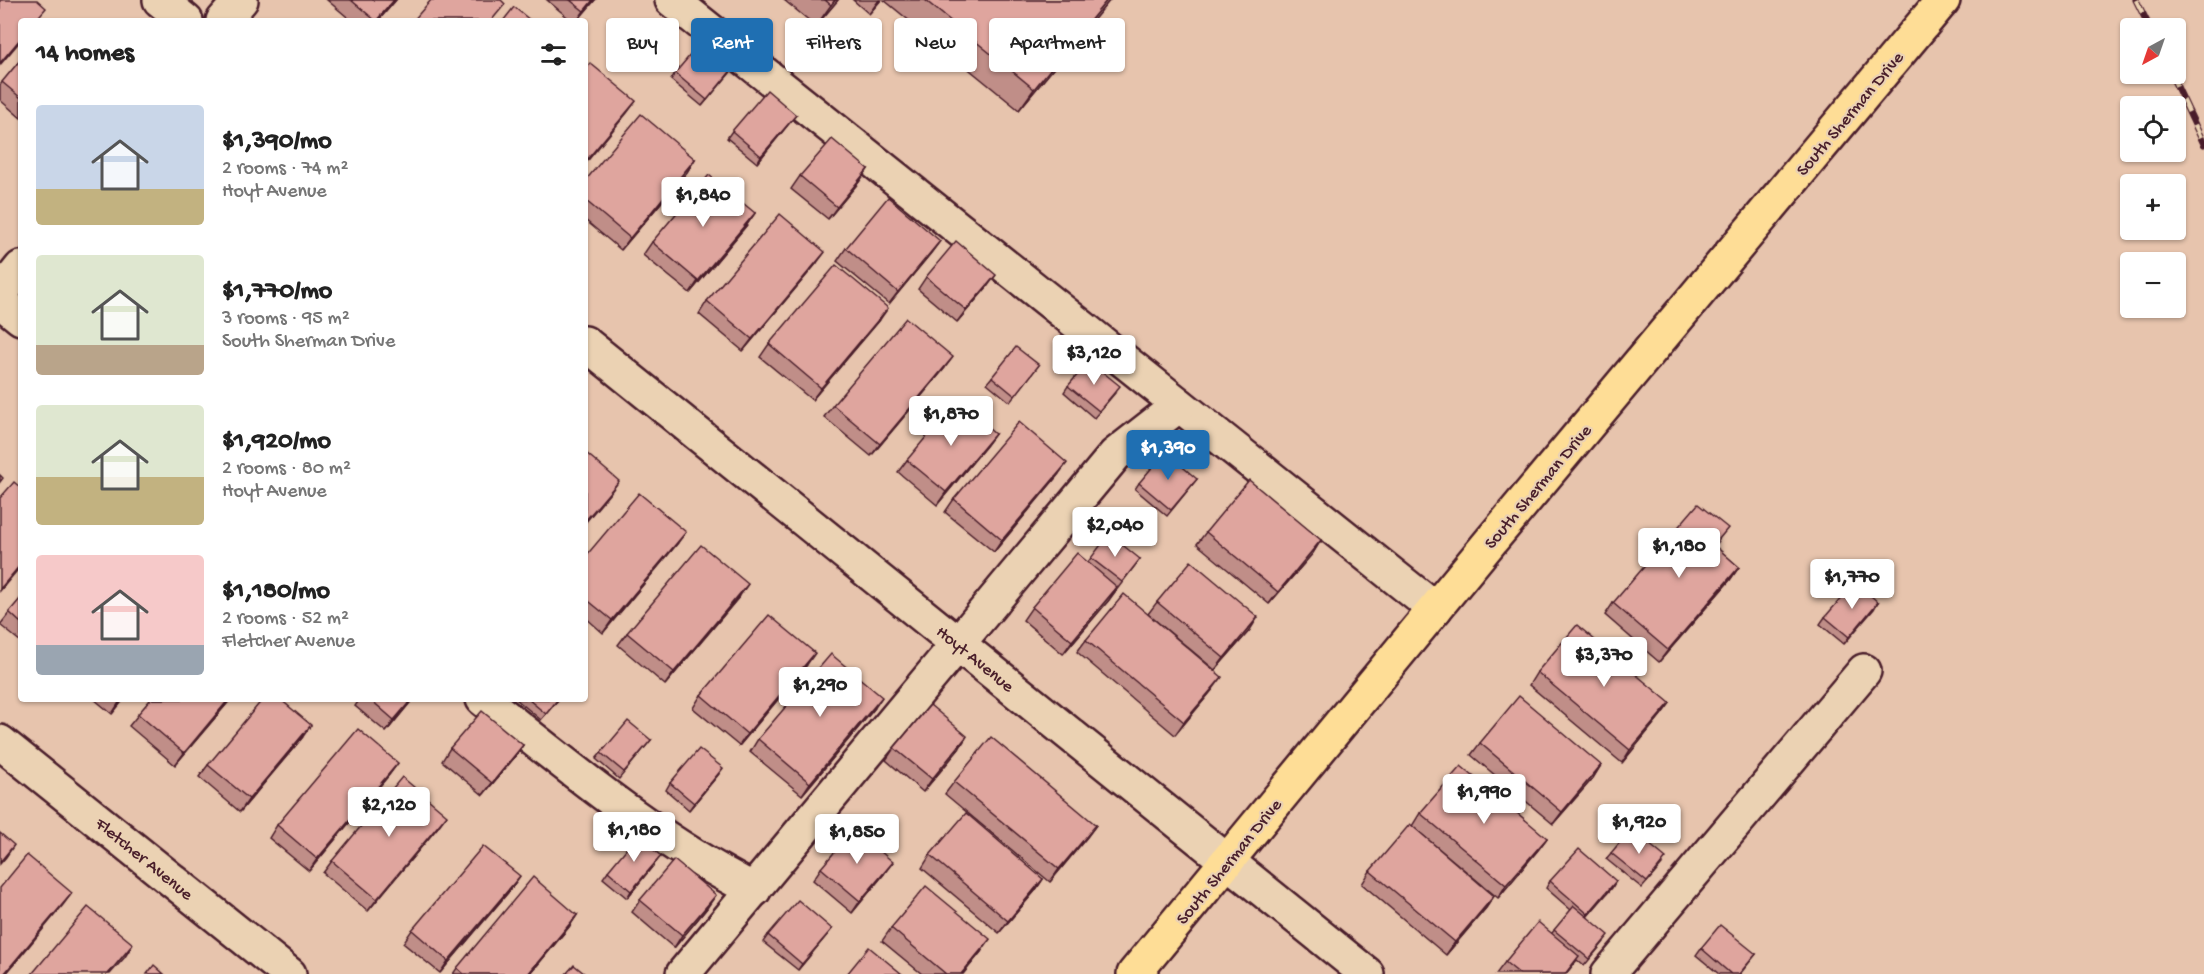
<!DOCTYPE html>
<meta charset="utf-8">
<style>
:root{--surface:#fff;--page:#f6f6f6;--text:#222;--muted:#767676;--accent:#1f6fb2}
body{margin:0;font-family:"Gochi Hand",sans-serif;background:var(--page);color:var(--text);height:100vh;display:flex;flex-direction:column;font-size:22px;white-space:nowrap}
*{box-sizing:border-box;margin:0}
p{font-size:20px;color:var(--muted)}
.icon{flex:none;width:33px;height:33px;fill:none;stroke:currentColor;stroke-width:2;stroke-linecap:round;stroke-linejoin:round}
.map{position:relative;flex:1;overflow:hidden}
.sheet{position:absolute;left:18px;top:18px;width:570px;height:684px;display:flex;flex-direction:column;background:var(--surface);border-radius:6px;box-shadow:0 2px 4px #0004}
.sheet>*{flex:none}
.top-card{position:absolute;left:606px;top:18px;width:570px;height:54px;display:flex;gap:12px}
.needle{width:39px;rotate:220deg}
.buttons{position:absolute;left:2120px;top:18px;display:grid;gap:12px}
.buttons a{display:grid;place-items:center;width:66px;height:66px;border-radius:6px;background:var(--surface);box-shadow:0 2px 4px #0004;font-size:30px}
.price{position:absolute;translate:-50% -51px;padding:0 14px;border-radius:6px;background:#fff;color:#222;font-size:20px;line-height:39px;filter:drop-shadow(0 2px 3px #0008)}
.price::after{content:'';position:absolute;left:50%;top:36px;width:18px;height:14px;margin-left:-9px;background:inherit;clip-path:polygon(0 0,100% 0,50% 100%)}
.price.current{background:var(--accent);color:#fff}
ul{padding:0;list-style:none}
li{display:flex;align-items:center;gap:18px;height:150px;padding:0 18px}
li span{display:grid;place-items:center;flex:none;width:168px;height:120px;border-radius:6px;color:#555}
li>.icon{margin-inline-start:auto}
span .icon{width:72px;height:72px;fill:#fffc;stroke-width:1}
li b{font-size:26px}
h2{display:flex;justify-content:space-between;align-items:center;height:72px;padding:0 18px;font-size:26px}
.chip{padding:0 21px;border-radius:6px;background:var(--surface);box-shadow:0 2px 4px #0004;font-size:21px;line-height:54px}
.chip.current{background:var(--accent);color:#fff}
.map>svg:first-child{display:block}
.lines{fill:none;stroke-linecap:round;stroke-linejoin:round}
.minor-casing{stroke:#4a1f2b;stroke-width:38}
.major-casing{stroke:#4a1f2b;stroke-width:38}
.minor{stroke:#ebd2b3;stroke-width:33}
.major{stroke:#fedd96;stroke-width:33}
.rail-casing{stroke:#4a1f2b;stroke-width:7}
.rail{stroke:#ebd2b3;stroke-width:4.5;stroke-dasharray:14;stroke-linecap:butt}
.wall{fill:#c08e88;stroke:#4a1f2b;stroke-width:1.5}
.shaded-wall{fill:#9c746f;stroke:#4a1f2b;stroke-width:1.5}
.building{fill:#dfa59e;stroke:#4a1f2b;stroke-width:1.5}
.labels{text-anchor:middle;stroke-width:4.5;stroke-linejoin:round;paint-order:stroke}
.street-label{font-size:18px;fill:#4a1f2b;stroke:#ebd2b3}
</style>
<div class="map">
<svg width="2204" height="974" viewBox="0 0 2204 974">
<rect width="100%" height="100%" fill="#e7c4ad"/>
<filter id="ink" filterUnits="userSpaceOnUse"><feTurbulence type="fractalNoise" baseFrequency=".0167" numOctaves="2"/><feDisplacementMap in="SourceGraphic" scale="12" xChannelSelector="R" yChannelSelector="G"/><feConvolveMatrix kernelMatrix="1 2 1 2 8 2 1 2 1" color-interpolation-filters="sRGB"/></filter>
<g filter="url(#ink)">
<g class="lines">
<defs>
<g id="minor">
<path d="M160,0l26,21"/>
<path d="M672,0l763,609"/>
<path d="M223,21l18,-21"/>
<path d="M0,294l21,-26"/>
<path d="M0,301l21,17"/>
<path d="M585,343l782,631"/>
<path d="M483,699c87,69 171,140 271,191"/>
<path d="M0,742l289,232"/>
<path d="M683,974l432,-519 64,-50"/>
<path d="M1608,974l256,-303"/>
</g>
<path id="major" d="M1134,974l356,-432 453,-542"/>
</defs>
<use href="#minor" class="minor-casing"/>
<use href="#major" class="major-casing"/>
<use href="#minor" class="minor"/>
<use href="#major" class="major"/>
<defs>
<g id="rail">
<path d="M2136,0l14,28"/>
<path d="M2171,74l33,70"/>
</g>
</defs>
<use href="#rail" class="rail-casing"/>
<use href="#rail" class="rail"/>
</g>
<g class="wall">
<path d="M327,0h69l-18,21h-26z"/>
<path d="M547,0h48l-18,21h-5z"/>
<path d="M784,0h54l-22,26z"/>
<path d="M853,0h28l-12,14z"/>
<path d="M884,0h226l-91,110z"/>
<path d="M21,59v59l-21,-18v-15z"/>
<path d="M734,67l-32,39 -31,-26 4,-7z"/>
<path d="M796,115l-39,48 -30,-25 5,-7z"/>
<path d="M695,159l-8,13 -66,78 -36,-30v-39z"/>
<path d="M868,169l-9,13 -31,37 -37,-30 9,-13z"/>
<path d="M755,213l-9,13 -56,67 -47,-38 9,-13z"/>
<path d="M940,241l-9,12 -42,51 -52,-43 9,-13z"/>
<path d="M816,264l-73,87 -44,-37 8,-13z"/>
<path d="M926,277l61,10 -30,35 -39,-33z"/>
<path d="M879,321l-67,79 -52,-43 9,-13z"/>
<path d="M1039,365l-29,37 -23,-19 5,-6z"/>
<path d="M944,369l-73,87 -47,-39 9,-12z"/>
<path d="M1068,386l47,7 -21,25 -30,-26z"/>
<path d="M995,434l-9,12 -49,59 -39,-33 9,-12z"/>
<path d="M1058,475l-64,77 -49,-40 9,-13z"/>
<path d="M1197,479l-30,37 -32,-27 4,-6z"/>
<path d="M1206,532l115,8 -8,13 -44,51 -72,-60z"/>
<path d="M1719,541l-4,5 24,21 -9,13 -71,82 -54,-47 8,-12z"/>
<path d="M677,544l-74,89 -18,-16v-60z"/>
<path d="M1091,558l49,1 -31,41 -46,54 -40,-34 9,-13 56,-45z"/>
<path d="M739,597l-74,88 -47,-40 9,-12z"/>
<path d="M21,598v44l-21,-17z"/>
<path d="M1157,602l93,28 -35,40 -67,-56z"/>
<path d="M1878,602l-34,42 -24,-20 5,-7z"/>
<path d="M1086,640l127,49 -38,46 -98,-83z"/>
<path d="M806,666l-67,80 -46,-38 8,-13z"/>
<path d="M1537,672l133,31 -9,12 -39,48 -93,-78z"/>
<path d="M94,699h30l-12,15z"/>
<path d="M151,699h80l-56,66 -46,-39z"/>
<path d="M360,699h53l-27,33 -31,-26z"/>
<path d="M516,699h43l-18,21z"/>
<path d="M874,709l-72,86 -52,-43 8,-13z"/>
<path d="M302,738l-62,74 -41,-35 9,-12z"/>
<path d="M651,740l-32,39 -23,-20 5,-6z"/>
<path d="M1480,743l121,22 -8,13 -40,46 -82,-69z"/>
<path d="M523,745l-9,13 -31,37 -41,-34 8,-13z"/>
<path d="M894,748l65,1 -36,43 -37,-32z"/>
<path d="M398,763l-9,12 -80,96 -40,-33 8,-13z"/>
<path d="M718,775l-29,35 -23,-20 4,-7z"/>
<path d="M954,782l142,43 -9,12 -37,45 -105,-88z"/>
<path d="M1420,813l127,25 -9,12 -40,48 -86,-72z"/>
<path d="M438,827l-70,84 -45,-38 9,-12z"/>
<path d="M1611,853l51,12 -20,23 -36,-29z"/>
<path d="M930,855l113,24 -8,12 -36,42 -77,-65z"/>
<path d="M656,862l-29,36 -24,-20 5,-7z"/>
<path d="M821,868l63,6 -32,39 -39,-33z"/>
<path d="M1370,871l124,25 -8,12 -40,47 -84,-71z"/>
<path d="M1550,881h66l-29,36 17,25 -20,24 -7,-6 -11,14h-70l9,-12 47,-29 19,-23 -25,-22z"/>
<path d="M511,889l-71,84 -37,-30 9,-13z"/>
<path d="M640,900l67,8 -33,40 -42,-36z"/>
<path d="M577,915l-8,12 -39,47h-77l4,-6z"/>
<path d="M891,928l90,24 -18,22h-41l-40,-33z"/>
<path d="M832,929l-34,41 -35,-28 5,-7z"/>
<path d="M1701,948l55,6 -16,20h-21l-23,-19z"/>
</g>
<g class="shaded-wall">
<path d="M394,0h2l-18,21h-2z"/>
<path d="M593,0h2l-18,21 7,-10z"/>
<path d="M835,0h3l-22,26 15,-21z"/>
<path d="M879,0h2l-12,14z"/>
<path d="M1107,0h3l-91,110 15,-21z"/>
<path d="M21,38v2l-21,25v-2z"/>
<path d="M734,67l-4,6 -28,33 5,-6z"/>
<path d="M636,101l-9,12 -42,51v-2z"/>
<path d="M796,115l-5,6 -34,42 4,-7z"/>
<path d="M695,159l-8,13 -66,78 9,-12z"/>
<path d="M868,169l-9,13 -31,37 9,-12z"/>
<path d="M755,213l-9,13 -56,67 8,-12z"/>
<path d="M940,241l-9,12 -42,51 9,-12z"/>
<path d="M825,252l-9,12 -73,87 9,-12z"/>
<path d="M996,275l-9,12 -30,35 9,-12z"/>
<path d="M888,308l-9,13 -67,79 9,-12z"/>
<path d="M953,357l-9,12 -73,87 9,-12z"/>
<path d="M995,434l-9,12 -49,59 9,-13z"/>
<path d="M1067,463l-9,12 -64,77 8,-12z"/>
<path d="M619,481l-9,12 -25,30v-2z"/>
<path d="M686,532l-9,12 -74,89 9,-13z"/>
<path d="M1321,540l-8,13 -44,51 9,-12z"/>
<path d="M21,564v2l-21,25v-2z"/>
<path d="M1739,567l-9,13 -71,82 9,-12z"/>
<path d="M748,584l-9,13 -74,88 9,-13z"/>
<path d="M1117,587l-8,13 -46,54 9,-13z"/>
<path d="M1878,602l-4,7 -30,35 5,-7z"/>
<path d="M1258,617l-8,13 -35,40 9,-12z"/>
<path d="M815,653l-9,13 -67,80 8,-12z"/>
<path d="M1222,677l-9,12 -38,46 9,-13z"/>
<path d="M882,697l-8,12 -72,86 8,-12z"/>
<path d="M122,699h2l-12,15 8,-13z"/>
<path d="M229,699h2l-56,66 9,-12z"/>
<path d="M412,699h1l-27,33 8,-12z"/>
<path d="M1670,703l-9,12 -39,48 8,-13z"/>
<path d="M311,725l-9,13 -62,74 9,-13z"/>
<path d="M967,736l-8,13 -36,43 9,-13z"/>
<path d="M523,745l-9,13 -31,37 9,-12z"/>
<path d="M398,763l-9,12 -80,96 8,-12z"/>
<path d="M1601,765l-8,13 -40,46 9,-12z"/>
<path d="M723,768l-5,7 -29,35 5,-7z"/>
<path d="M447,815l-9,12 -70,84 9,-12z"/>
<path d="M1096,825l-9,12 -37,45 9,-13z"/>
<path d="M1547,838l-9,12 -40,48 8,-13z"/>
<path d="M14,845l-8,12 -6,7v-2z"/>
<path d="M661,856l-5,6 -29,36 4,-7z"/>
<path d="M893,862l-9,12 -32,39 8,-12z"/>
<path d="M520,876l-9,13 -71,84 8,-12z"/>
<path d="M1043,879l-8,12 -36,42 9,-12z"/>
<path d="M1616,881l-4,7 -28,32 4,-6z"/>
<path d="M72,893l-9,12 -57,69h-2z"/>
<path d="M716,895l-9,13 -33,40 8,-13z"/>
<path d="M1494,896l-8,12 -40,47 9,-13z"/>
<path d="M577,915l-8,12 -39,47h-2z"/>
<path d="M832,929l-5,6 -29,35 4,-6z"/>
<path d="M990,939l-9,13 -18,22h-2z"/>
<path d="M133,944l-8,13 -15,17h-2z"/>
</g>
<g class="building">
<path d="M0,0h37l9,8 -11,13h-14v17l-21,25z"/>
<path d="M351,0h43l-18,21z"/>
<path d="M431,0h70l4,4 -14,17h-78z"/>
<path d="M570,0h23l-9,11z"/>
<path d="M825,0h10l-4,5z"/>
<path d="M925,0h182l-73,89z"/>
<path d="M514,7l17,14h-28z"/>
<path d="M703,40l31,27 -27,33 -32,-27z"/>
<path d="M21,59v39l-19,-16z"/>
<path d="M590,63l46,38 -51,61v-93z"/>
<path d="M767,90l29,25 -35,41 -29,-25z"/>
<path d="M641,114l54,45 -65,79 -45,-38v-19z"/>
<path d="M832,139l36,30 -31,38 -37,-31z"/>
<path d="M709,175l46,38 -57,68 -46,-39z"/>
<path d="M888,197l52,44 -42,51 -52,-44z"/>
<path d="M780,214l45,38 -73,87 -45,-38z"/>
<path d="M956,241l40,34 -30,35 -40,-33z"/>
<path d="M836,265l52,43 -67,80 -52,-44z"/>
<path d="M906,318l47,39 -73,87 -47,-39z"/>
<path d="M1016,347l23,18 -24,31 -23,-19z"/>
<path d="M1089,361l31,25 -21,25 -31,-25z"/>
<path d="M956,401l39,33 -49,58 -39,-32z"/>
<path d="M1019,422l48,41 -65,77 -48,-41z"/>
<path d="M585,452l34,29 -34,40z"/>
<path d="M1165,452l32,27 -26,31 -32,-27z"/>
<path d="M0,475l3,3 -3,4z"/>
<path d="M1249,480l72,60 -43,52 -72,-60z"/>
<path d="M14,482l7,6v76l-21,25v-91z"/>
<path d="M639,493l47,39 -74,88 -27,-22v-41z"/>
<path d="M1698,504l30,24 -14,17 25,22 -71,83 -55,-47z"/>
<path d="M1109,534l31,25 -18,23 -31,-24z"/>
<path d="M701,545l47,39 -74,88 -47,-39z"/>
<path d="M1077,553l40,34 -45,54 -40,-34z"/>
<path d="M1191,561l67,56 -34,41 -67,-56z"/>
<path d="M1855,582l23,20 -29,35 -24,-20z"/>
<path d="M1124,594l98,83 -38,45 -98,-82z"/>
<path d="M21,598v25l-12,-11z"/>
<path d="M769,615l46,38 -68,81 -46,-39z"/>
<path d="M1577,625l93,78 -40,47 -93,-78z"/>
<path d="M831,654l51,43 -72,86 -52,-44z"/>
<path d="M1519,696l82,69 -39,47 -82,-69z"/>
<path d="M151,699h78l-45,54 -46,-39z"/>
<path d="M263,699h17l31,26 -62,74 -41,-34z"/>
<path d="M370,699h42l-18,21z"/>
<path d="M528,699h30l-12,15z"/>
<path d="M930,705l37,31 -35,43 -38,-31z"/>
<path d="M482,711l41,34 -31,38 -42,-35z"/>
<path d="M628,721l23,19 -27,32 -23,-19z"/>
<path d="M358,729l40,34 -81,96 -40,-34z"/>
<path d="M991,737l105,88 -37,44 -105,-87z"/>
<path d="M699,749l24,19 -29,35 -24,-20z"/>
<path d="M1461,766l86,72 -41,47 -86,-72z"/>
<path d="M402,777l45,38 -70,84 -45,-38z"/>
<path d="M966,813l77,66 -35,42 -78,-66z"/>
<path d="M1410,824l84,72 -39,46 -85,-71z"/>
<path d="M854,829l39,33 -33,39 -39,-33z"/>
<path d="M1631,829l35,29 -19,24 -36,-29z"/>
<path d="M0,833l14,12 -14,17z"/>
<path d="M637,836l24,20 -30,35 -23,-20z"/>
<path d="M483,846l37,30 -72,85 -36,-31z"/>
<path d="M1579,849l37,32 -28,33 -38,-33z"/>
<path d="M27,855l45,38 -68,81h-4v-86z"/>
<path d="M674,860l42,35 -34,40 -42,-35z"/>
<path d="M533,877l44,38 -49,59h-64l-7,-6z"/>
<path d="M926,886l64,53 -29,35h-15l-55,-46z"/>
<path d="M798,900l34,29 -30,35 -34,-29z"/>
<path d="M1574,906l35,29 -20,24 -35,-29z"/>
<path d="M88,907l45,37 -25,30h-76z"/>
<path d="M1538,922l41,34 -14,18h-45l-15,-12z"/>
<path d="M1720,925l36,29 -17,20h-8l-30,-26z"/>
<path d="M869,947l33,27h-55z"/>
<path d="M154,965l10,9h-17z"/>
<path d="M574,965l11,9h-19z"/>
</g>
</g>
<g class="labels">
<g class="street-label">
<text transform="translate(1849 113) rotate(-50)" y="6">South Sherman Drive</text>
<text transform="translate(1537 486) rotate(-50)" y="6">South Sherman Drive</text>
<text transform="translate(976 658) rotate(39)" y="6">Hoyt Avenue</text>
<text transform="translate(145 858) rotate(39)" y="6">Fletcher Avenue</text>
<text transform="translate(1228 861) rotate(-51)" y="6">South Sherman Drive</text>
</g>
</g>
</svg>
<div class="buttons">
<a><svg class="needle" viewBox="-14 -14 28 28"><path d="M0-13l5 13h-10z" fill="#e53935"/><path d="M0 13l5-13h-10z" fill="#767676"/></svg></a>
<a><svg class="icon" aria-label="locate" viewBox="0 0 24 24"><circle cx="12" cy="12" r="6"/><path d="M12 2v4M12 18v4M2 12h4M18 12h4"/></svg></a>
<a>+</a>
<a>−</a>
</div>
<b class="price" style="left:703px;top:228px">$1,840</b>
<b class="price" style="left:1094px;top:386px">$3,120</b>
<b class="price" style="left:951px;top:447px">$1,870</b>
<b class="price current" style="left:1168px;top:481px">$1,390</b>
<b class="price" style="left:1115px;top:558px">$2,040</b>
<b class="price" style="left:1679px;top:579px">$1,180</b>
<b class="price" style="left:1852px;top:610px">$1,770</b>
<b class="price" style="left:1604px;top:688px">$3,370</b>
<b class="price" style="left:820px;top:718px">$1,290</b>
<b class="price" style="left:1484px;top:825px">$1,990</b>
<b class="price" style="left:389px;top:838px">$2,120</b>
<b class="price" style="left:1639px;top:855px">$1,920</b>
<b class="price" style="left:634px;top:863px">$1,180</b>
<b class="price" style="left:857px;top:865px">$1,850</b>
<div class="top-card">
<a class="chip">Buy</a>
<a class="chip current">Rent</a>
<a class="chip">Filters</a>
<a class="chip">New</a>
<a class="chip">Apartment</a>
</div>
<section class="sheet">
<h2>14 homes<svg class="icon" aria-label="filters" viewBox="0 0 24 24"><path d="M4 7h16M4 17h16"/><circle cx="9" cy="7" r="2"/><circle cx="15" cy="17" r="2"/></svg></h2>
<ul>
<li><span style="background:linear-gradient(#c9d6e8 70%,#c2b280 0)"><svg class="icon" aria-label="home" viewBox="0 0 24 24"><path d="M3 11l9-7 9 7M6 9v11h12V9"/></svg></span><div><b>$1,390/mo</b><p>2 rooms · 74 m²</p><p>Hoyt Avenue</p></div></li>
<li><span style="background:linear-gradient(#dfe7d0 75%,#b9a48a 0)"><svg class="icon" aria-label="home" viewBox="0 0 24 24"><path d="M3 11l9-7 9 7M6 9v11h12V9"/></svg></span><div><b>$1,770/mo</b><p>3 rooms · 95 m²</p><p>South Sherman Drive</p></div></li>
<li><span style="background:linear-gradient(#dfe7d0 60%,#c2b280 0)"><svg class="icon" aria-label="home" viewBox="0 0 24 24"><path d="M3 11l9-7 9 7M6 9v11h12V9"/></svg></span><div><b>$1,920/mo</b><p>2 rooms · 80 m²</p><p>Hoyt Avenue</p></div></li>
<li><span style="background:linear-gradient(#f6c9c9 75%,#9aa5b1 0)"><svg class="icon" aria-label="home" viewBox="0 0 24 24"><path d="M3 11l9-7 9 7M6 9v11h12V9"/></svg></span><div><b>$1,180/mo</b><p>2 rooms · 52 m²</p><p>Fletcher Avenue</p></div></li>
</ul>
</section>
</div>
